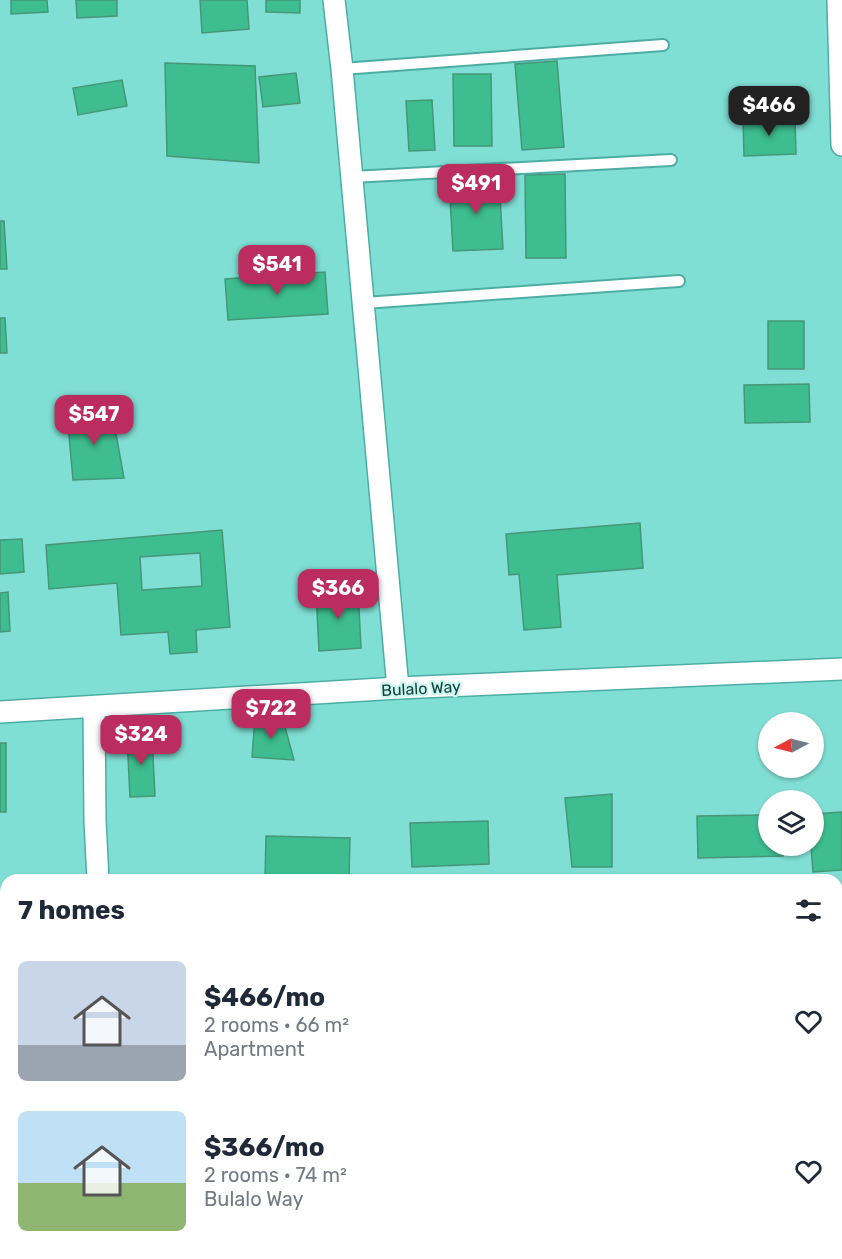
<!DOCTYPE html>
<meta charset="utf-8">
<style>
:root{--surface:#fff;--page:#f6f6f7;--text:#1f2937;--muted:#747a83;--accent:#bb2d5e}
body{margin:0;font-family:Rubik,sans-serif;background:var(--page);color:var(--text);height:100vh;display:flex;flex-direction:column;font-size:22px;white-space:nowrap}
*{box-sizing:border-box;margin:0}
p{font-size:20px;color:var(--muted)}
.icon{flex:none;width:33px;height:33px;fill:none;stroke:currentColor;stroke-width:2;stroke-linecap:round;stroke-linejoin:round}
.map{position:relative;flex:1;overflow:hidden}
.details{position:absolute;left:0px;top:874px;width:843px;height:386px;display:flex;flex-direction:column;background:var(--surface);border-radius:18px 18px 0 0;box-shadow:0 2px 4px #0004}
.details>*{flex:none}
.needle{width:39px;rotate:263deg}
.tools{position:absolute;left:758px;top:712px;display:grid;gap:12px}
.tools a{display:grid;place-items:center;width:66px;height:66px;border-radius:50%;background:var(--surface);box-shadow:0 2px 4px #0004;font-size:30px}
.price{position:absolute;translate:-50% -51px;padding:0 14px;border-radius:12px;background:var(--accent);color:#fff;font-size:20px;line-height:39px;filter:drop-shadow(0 2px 3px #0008)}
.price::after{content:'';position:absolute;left:50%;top:36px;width:18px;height:14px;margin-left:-9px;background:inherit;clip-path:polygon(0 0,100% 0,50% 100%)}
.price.active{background:#222;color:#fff}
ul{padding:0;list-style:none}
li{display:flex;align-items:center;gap:18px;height:150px;padding:0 18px}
li span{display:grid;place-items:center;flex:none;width:168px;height:120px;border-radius:9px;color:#555}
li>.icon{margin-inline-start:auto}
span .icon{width:72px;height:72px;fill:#fffc;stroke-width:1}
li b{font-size:26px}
h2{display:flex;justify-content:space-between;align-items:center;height:72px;padding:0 18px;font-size:26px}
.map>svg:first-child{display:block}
.building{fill:#3ebd90;stroke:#469677;stroke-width:1.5;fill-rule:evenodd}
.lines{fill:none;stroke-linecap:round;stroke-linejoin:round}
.lane-casing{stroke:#4caea3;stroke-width:14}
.street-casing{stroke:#4caea3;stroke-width:24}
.lane{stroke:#fff;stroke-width:10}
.street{stroke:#fff;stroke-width:21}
.labels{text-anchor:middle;stroke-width:4.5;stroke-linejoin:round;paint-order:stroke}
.street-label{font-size:16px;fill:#17403c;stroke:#caf7f0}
</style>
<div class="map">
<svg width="842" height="1259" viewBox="0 0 842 1259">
<rect width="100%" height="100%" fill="#80dfd4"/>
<g class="building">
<path d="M11,0h36l1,12 -37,2z"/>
<path d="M76,0h41v16l-40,2z"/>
<path d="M200,0h47l2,29 -47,4z"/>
<path d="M266,0h34v13l-34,-1z"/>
<path d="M557,61l7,86 -42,3 -7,-86z"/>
<path d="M165,63l90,3 4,97 -92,-7z"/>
<path d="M296,73l4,30 -37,4 -4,-30z"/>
<path d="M453,74h38l1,72h-38z"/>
<path d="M122,80l5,26 -49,9 -5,-27z"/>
<path d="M432,100l3,50 -26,1 -3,-50z"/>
<path d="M795,118l1,36 -52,2 -1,-36z"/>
<path d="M565,174l1,84h-40l-1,-83z"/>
<path d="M499,179l4,70 -50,2 -4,-70z"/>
<path d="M0,221h4l3,48h-7z"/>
<path d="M325,272l3,42 -100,6 -3,-41z"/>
<path d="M0,318h5l2,35h-7z"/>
<rect x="768" y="321" width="36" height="48"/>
<path d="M809,384l1,38 -65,1 -1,-38z"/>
<path d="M112,412l12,66 -51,2 -6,-67z"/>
<path d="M640,523l3,45 -86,7 4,52 -37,3 -5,-56 -10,1 -3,-41z"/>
<path d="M222,530l8,97 -34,3 1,22 -27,2 -2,-22 -47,3 -4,-52 -68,6 -3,-44zM200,553l2,33 -60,4 -2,-33z"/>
<path d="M22,539l2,33 -24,2v-34z"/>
<path d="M358,589l3,59 -42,3 -3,-59z"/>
<path d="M8,592l2,39 -10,1v-39z"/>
<path d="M255,718l28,2 11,40 -42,-3z"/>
<path d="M152,736l3,60 -25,1 -3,-60z"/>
<rect x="0" y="743" width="6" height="69"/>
<path d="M612,794v73h-40l-7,-69z"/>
<path d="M842,812v58l-29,2 -2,-26h2v-32z"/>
<path d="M768,815v31h15v10l-85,2 -1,-42z"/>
<path d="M488,821l1,43 -77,3 -2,-44z"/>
<path d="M266,836l84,2 -1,42h-84z"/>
<rect x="837" y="970" width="5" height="61"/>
<path d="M0,1010h6v55h-5z"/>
<path d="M837,1217h5v42h-34v-5h29z"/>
<path d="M79,1254h24v5h-23z"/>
<path d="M385,1254h41v5h-40z"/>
<path d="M430,1254h36l1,5h-36z"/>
</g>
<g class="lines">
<defs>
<g id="lane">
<path d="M342,69l321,-24"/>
<path d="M352,177l319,-17"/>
<path d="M364,303l315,-22"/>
</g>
<g id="street">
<path d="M334,0l8,69 56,619"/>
<path d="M838,0l4,145"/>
<path d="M94,707l1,114 3,59"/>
<path d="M0,712l398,-24 444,-19"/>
<path d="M0,1120l6,-1"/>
<path d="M485,1254l1,5"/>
</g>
</defs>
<use href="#lane" class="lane-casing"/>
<use href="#street" class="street-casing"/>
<use href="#lane" class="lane"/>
<use href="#street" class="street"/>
</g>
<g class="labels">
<g class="street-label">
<text transform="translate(421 688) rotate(-3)" y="6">Bulalo Way</text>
</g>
</g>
</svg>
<div class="tools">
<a><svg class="needle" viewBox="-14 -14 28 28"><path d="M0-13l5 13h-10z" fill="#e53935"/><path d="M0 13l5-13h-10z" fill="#747a83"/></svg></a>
<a><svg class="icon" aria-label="layers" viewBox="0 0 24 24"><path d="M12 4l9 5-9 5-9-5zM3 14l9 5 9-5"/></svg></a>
</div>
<b class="price active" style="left:769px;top:137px">$466</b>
<b class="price" style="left:476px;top:215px">$491</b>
<b class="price" style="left:277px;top:296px">$541</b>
<b class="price" style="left:94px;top:446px">$547</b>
<b class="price" style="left:338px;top:620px">$366</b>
<b class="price" style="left:271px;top:740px">$722</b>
<b class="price" style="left:141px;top:766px">$324</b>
<section class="details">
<h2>7 homes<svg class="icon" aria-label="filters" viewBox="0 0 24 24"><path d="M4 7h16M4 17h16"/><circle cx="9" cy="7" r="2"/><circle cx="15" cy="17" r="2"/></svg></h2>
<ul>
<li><span style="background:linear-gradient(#c9d6e8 70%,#9aa5b1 0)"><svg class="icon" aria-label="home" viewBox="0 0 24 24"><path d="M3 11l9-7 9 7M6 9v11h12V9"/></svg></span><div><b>$466/mo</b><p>2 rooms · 66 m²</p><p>Apartment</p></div><svg class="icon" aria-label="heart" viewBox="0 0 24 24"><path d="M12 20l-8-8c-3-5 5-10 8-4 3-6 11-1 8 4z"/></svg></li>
<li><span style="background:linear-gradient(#bfe0f5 60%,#8fb573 0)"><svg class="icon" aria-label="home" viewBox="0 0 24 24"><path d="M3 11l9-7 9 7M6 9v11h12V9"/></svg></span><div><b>$366/mo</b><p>2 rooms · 74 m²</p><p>Bulalo Way</p></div><svg class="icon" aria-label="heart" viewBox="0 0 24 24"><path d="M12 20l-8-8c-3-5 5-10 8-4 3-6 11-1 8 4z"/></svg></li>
</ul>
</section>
</div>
